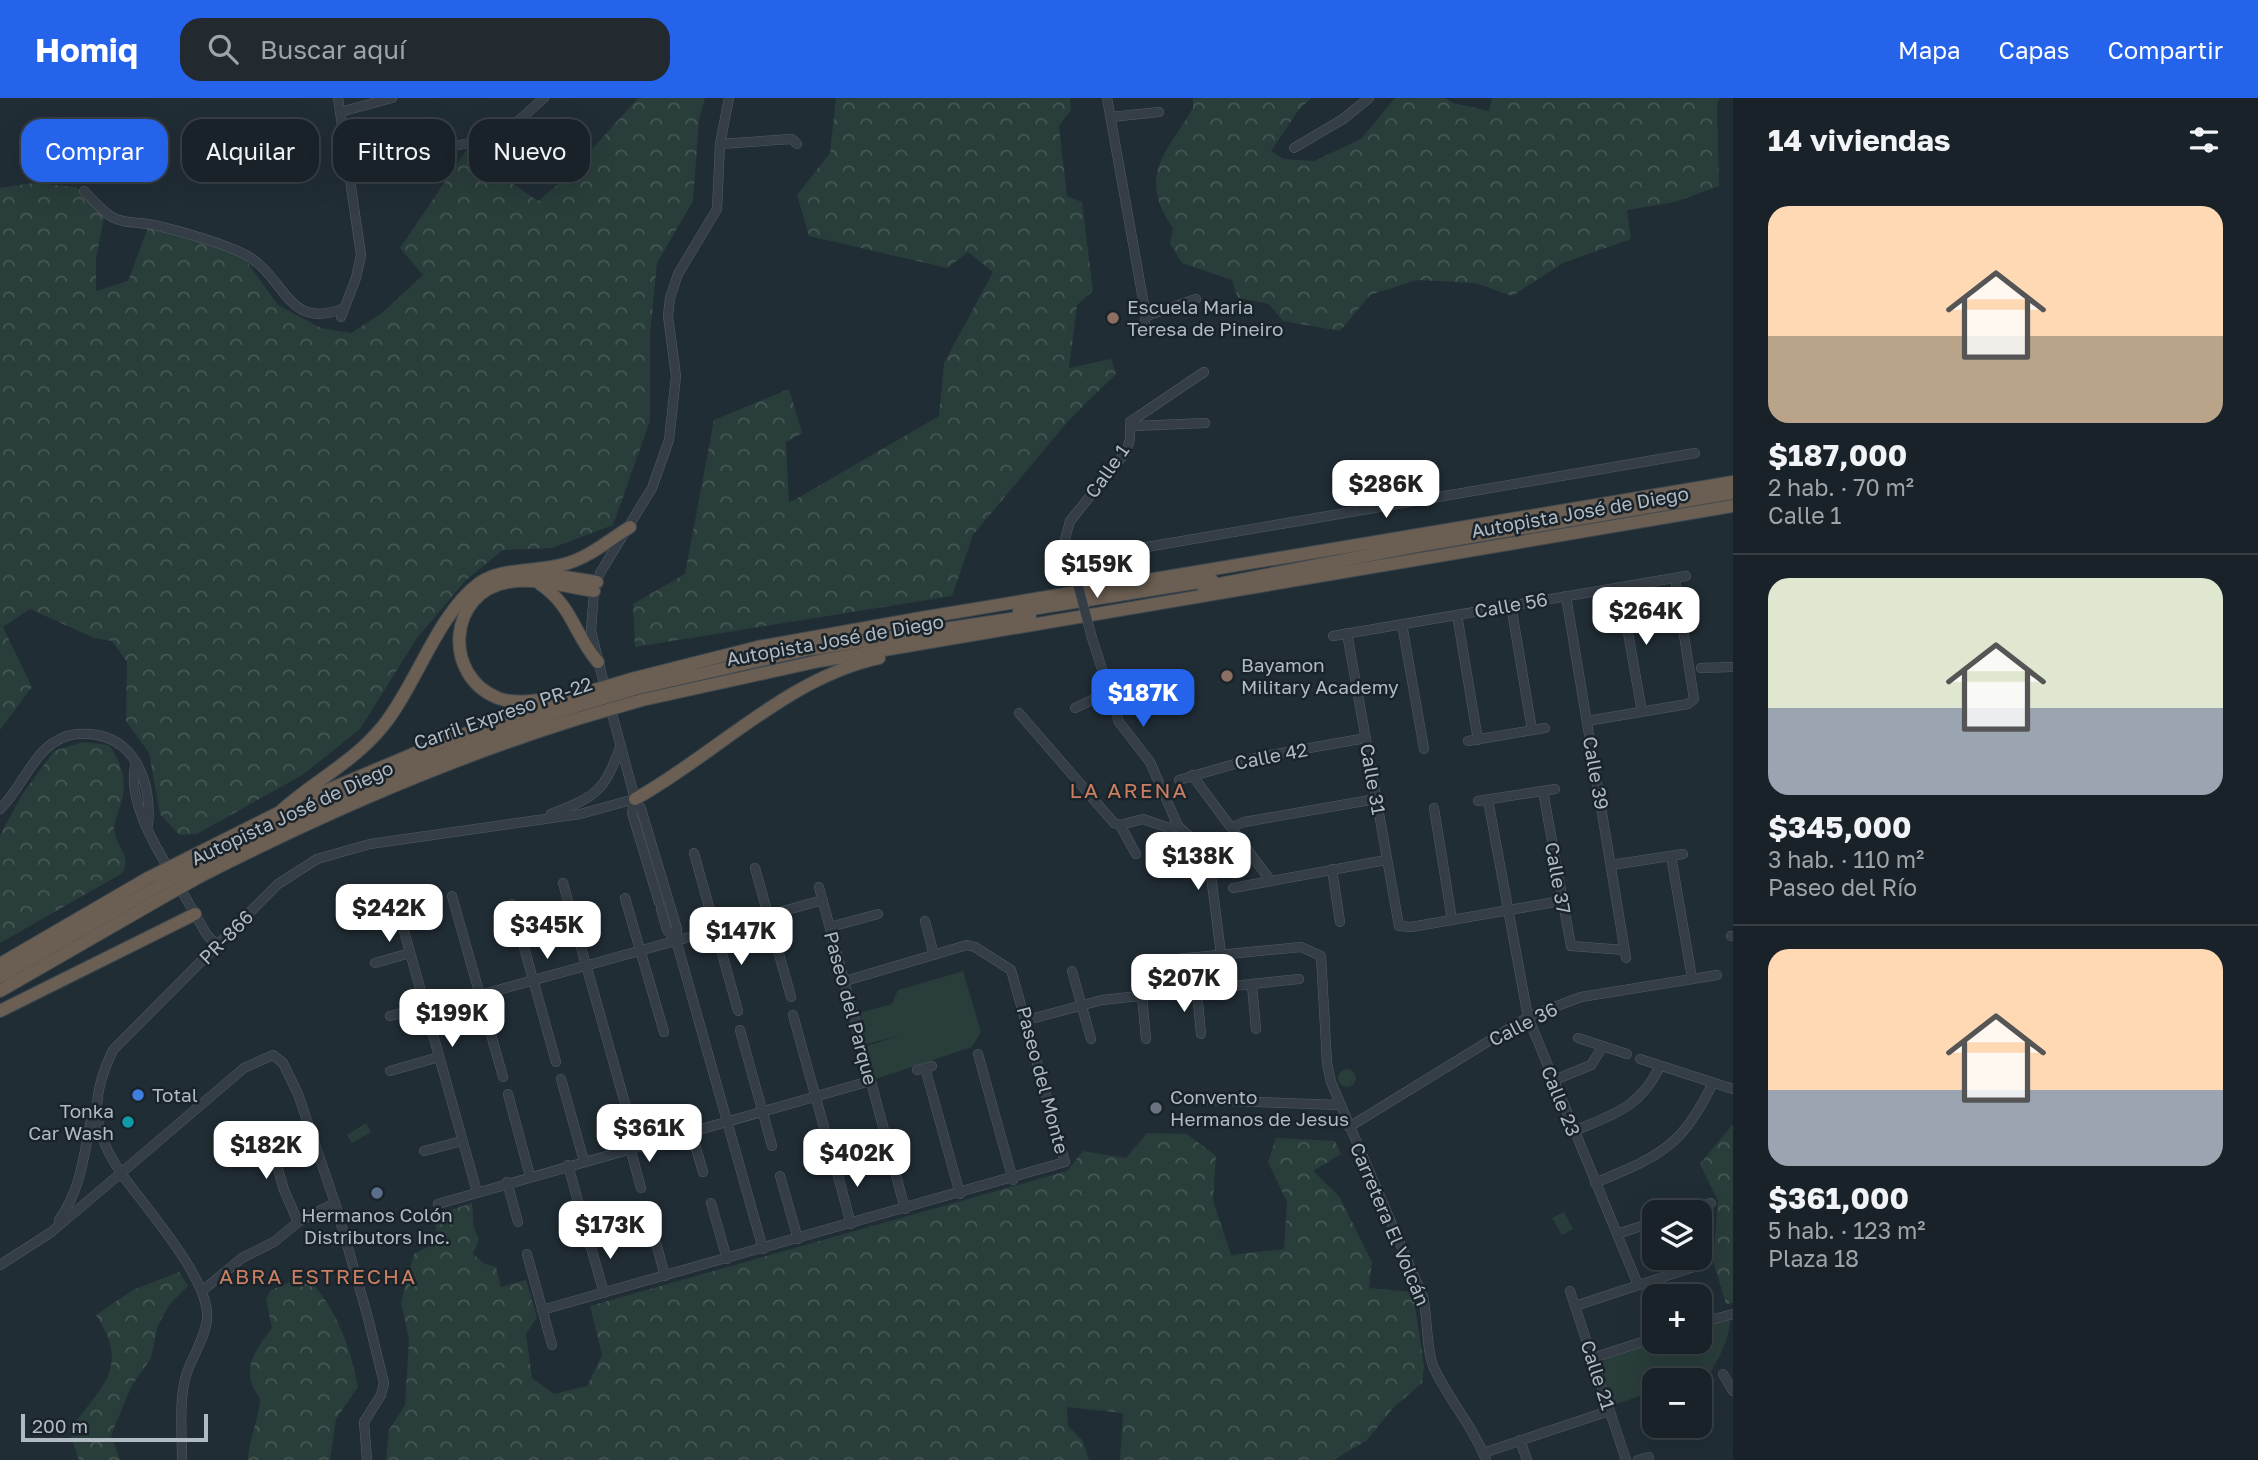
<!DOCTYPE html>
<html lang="es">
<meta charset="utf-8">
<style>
:root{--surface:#192228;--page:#222a30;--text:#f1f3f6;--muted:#9fa4a8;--line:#373f45;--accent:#2563eb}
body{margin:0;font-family:"Golos Text",sans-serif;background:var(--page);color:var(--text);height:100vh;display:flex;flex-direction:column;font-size:26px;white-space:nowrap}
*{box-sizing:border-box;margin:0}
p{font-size:23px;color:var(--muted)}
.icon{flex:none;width:38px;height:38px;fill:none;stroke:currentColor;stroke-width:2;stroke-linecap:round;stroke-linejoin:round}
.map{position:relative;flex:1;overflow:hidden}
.details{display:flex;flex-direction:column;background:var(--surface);width:525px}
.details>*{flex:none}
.guide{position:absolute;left:21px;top:21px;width:665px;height:63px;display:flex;gap:14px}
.buttons{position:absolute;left:1642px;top:1102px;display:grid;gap:14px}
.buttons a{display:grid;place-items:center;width:70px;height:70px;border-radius:14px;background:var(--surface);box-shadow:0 7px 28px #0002,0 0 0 2px var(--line);font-size:35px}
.scale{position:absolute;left:21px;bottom:18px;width:187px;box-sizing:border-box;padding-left:7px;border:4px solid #afbac3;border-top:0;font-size:19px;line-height:24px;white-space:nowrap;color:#afbac3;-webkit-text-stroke:5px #1a232a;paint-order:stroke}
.price{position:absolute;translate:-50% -60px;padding:0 16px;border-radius:14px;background:#fff;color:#222;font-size:23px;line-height:46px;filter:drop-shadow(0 2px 4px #0008)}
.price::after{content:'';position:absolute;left:50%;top:42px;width:21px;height:16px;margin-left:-10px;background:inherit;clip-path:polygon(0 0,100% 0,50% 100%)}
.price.current{background:var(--accent);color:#fff}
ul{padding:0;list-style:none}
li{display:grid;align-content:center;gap:14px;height:371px;padding:0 35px}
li+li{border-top:2px solid var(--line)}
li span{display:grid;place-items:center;height:217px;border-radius:21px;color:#555}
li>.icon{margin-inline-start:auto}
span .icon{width:126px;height:126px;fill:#fffc;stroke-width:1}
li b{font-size:30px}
h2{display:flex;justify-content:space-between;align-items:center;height:84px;padding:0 35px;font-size:30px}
.pill{padding:0 24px;border-radius:21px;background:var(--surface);box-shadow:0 7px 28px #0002,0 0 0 2px var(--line);font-size:24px;line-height:63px}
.pill.current{background:var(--accent);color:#fff}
header{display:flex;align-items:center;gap:42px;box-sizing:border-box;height:98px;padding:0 35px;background:var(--accent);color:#fff}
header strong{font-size:33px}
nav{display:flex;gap:38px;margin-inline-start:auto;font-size:24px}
.search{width:490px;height:63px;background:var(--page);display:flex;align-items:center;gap:18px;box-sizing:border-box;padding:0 24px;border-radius:21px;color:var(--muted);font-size:26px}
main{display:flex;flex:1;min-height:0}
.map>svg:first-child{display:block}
.forest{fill:url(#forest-crowns)}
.green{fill:#293d3a}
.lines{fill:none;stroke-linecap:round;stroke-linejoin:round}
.minor-casing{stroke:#525c64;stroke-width:10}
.highway-casing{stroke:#3f4950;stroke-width:14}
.minor{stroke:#353e46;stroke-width:9}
.highway{stroke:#6b5e52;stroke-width:12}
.minor-bridge-casing{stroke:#525c64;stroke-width:10;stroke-linecap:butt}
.highway-bridge-casing{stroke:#3f4950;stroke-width:14;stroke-linecap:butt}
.minor-bridge{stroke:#353e46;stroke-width:9}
.highway-bridge{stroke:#6b5e52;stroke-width:12}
.education-dot{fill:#8d6e63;stroke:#1a232a;stroke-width:2.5}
.shop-dot{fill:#3f7fe0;stroke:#1a232a;stroke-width:2.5}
.worship-dot{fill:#6b7280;stroke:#1a232a;stroke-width:2.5}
.culture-dot{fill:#0f9aa8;stroke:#1a232a;stroke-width:2.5}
.service-dot{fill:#5c6f8a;stroke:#1a232a;stroke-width:2.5}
.labels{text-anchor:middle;stroke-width:5;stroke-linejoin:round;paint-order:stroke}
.poi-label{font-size:19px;fill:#afbac3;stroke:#1a232a;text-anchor:start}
.street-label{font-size:19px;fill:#afbac3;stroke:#1a232a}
.neighbourhood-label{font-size:21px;letter-spacing:2px;fill:#ca7f62;stroke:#1a232a}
</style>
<header>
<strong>Homiq</strong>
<div class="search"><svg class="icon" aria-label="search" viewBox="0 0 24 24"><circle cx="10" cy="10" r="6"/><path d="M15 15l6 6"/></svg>Buscar aquí</div>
<nav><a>Mapa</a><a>Capas</a><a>Compartir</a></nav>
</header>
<main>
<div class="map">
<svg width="1733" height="1362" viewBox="0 0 1733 1362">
<defs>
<pattern id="forest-crowns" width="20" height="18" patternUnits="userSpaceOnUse" patternTransform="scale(1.75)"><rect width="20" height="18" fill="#293d3a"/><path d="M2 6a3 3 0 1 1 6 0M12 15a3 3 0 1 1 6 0" fill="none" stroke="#465755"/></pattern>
</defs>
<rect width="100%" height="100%" fill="#212d35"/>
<g class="forest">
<path d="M638,0h67l-6,21 -6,82 -36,62 -7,71v87l-37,104 -61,23 -49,2 -38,31 -48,57 -57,91 -56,45 -107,60 -18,1 -19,-21 -11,-61 -23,-32 1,-59 -15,-21 -18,-3 -64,-29 -27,18 29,60 -32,43v-542l33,-5 43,4 29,26 -9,46v32l32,-10 22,-59 92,33 36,50 43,23 30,5 31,-20 41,-38 -23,-27 66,-97 72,50 31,-26z"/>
<path d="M836,0h234l1,12 -12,16 8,70 15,6 11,89 -16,14 -8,63 42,-9 5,15 -47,46 -96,115 -21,61 -317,51 -2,-43 52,-30 29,-154 75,-31 13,44 -16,9 3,61 150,-87 5,-53 49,-91 -25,-20 -21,16 -138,-32 -12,-41 33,-42z"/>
<path d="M1193,0h118l-13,13 -27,40 13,8 30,2 47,-22 34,-41h50l8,5 36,8 3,-13h228l-3,6 2,82 -44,16 -48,8 4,29 -68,24 -51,33 -37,-13 -58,-3 -47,15 -30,36 -57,-10 -14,-17 -31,-6 -6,-18 -50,-17 -12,-19 3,-16c-36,-52 -8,-73 20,-120z"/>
<path d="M83,644l26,3c14,21 19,37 11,62 -2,7 -6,14 -6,21 1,18 20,30 7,46l-121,69v-108l22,-40 32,-44z"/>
<path d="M1733,1026v179l-7,1 -13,-43 5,-60 -18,-37z"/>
<path d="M1147,1035l40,1 29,22 -3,44 18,55 53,-6 3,-47 -19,-40 8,-24 59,3 6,13 -28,17 26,25 33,66 -3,26 44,4 11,75 -2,16 -29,25 -27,33 -33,19h-213l3,-47 -56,-6 1,19 15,15 6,19h-703l3,-30 16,-25 4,-65 -8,-38 13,-48 25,-13 -6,-25 39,-13 2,25 5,11 -6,15 12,10 11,3 5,20 25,-7 11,37 -11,17 6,44 22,16 33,-8 15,-31 -12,-49 477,-135 16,-20 43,7z"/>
<path d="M179,1174l9,14 -18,18 -12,21 -7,33 -19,27 -21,50 9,25h-41l-10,-29c33,-46 62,-62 27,-116l37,-25z"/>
<path d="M298,1181h11c29,33 41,67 49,108l-22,32 -6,41h-82c1,-21 10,-39 12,-59 0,-7 -5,-8 -7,-14 -10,-24 6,-41 19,-59l-6,-29 5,-9z"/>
</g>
<g class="green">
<path d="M963,873l18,61 -9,15 -96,32 -9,-33 34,-11 -34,9 -9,-31 34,-9 6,-14z"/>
<circle cx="1347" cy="980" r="9"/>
<path d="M366,1025l5,9 -19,11 -5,-8z"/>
<path d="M1564,1114l9,17 -11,6 -10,-17z"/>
<path d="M1729,1220c4,20 -18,55 -30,72v-9h-45v10l-40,14 -14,-42 3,-3 52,-18h44v-14z"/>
</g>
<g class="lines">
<defs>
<g id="minor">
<path d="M338,0l23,157 -5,23 -15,39"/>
<path d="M1107,0l39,218 -3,16"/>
<path d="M340,14l52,-14"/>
<path d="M1111,19l48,-5"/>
<path d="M345,45c55,3 111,14 161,-14 14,-7 26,-21 38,-31"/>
<path d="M720,46l72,-5 5,5"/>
<path d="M1294,50l49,-29 26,-21"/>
<path d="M84,93c9,9 18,20 28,26 12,7 28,5 42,8 26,6 69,18 92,30 40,22 41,77 98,53"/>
<path d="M1146,218l50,-17"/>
<path d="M1130,324l74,-50"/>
<path d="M1130,324l5,4 70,-3"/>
<path d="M1071,462l624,-107"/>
<path d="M1073,467l-8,-26 5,-18 56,-69 4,-13v-17"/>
<path d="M1620,489l22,125"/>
<path d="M1566,498l60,362"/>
<path d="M1511,507l21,125"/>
<path d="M1457,517l21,125"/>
<path d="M1402,526l22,125"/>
<path d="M1347,535l52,293 12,1 150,-26"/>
<path d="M1333,538l353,-60"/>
<path d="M1092,540l27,84 31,40 28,64 21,19 11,23 11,86"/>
<path d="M1701,570l32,-1"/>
<path d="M606,594l-15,-61 3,-40 6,-18 52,-85 17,-48 7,-64 -8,-60 2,-18 8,-24 39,-65 3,-65 9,-46"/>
<path d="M610,608l25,93 6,10 36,120 -1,11 87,309"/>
<path d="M1075,610l32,-15"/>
<path d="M1019,615l95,110 6,2 16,29"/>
<path d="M1587,623l101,-17 6,-5 -19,-121"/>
<path d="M1468,643l77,-13"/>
<path d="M136,665c-10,33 17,80 34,108"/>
<path d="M1192,677l78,105"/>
<path d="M1179,682l80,-23 107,-19"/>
<path d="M1543,693l28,155 54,4"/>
<path d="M635,701l-3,14 27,89"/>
<path d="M1488,702l40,217 110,268"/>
<path d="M1478,703l77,-12"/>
<path d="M1434,710l18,112"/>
<path d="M0,711c20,-19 31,-51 53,-66 11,-8 23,-10 36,-9 47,3 63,50 59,91"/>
<path d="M551,716c46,-18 53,-22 70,-69"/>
<path d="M1120,727l23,-6 26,9 9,-2"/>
<path d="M1232,729l12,-5 132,-23"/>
<path d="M694,755l44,158"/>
<path d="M1671,758l21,122"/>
<path d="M1611,767l72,-11"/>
<path d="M755,770l36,129"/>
<path d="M1332,771l8,53"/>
<path d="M177,785l30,52 11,11"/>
<path d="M563,785l74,263"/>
<path d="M819,789l86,322"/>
<path d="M1233,790l153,-28"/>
<path d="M452,798l51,181"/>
<path d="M625,800l39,134"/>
<path d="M512,806l44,158"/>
<path d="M661,811l6,21 9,10"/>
<path d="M399,815l78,279"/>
<path d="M925,823l9,34"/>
<path d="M830,829l48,-13"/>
<path d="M1731,838h2"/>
<path d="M1177,861l124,-12 20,9 6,107 4,19 92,215c5,20 3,54 11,71 15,32 39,58 52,92"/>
<path d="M375,865l35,-10"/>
<path d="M1072,873l19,68"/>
<path d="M1252,887l4,44"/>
<path d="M1197,893l4,43"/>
<path d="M1142,898l4,43"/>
<path d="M426,912l397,-110"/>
<path d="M793,917l32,116"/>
<path d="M390,918l35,-9"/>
<path d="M1027,922l75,-20 197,-21"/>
<path d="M740,932l32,116"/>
<path d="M1578,940l49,16"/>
<path d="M978,956l35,126"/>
<path d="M1640,961l93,30"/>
<path d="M925,970l35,126"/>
<path d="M917,972l15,-4"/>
<path d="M390,973l49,-14"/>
<path d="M561,981l23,82"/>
<path d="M1552,983l39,-16 12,-19"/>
<path d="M508,996l22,82"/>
<path d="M1176,1001l164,6"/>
<path d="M1349,1029l179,-110 53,-20 136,-22"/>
<path d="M266,1030l18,62 14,32"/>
<path d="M691,1033l12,41"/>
<path d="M1574,1033c40,-17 66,-23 86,-65"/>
<path d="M630,1050l11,40"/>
<path d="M424,1053l38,-10"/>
<path d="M834,1063l17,63"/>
<path d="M568,1067l11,40"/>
<path d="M780,1078l18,63"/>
<path d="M507,1084l11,40"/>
<path d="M1595,1085c66,-28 85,-34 118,-100"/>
<path d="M711,1105l16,56"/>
<path d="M438,1106l432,-123"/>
<path d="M1681,1115l30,-10"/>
<path d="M59,1122c24,-33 25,-71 34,-109"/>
<path d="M650,1122l15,56"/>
<path d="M1617,1136l37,-12"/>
<path d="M588,1139l16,56"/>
<path d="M527,1156l25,91"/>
<path d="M0,1167l50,-32 71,-60c-30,-44 -31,-75 -8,-123l165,-166 39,-25 53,-15 210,-30 55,-15"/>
<path d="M202,1193l40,-33 32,-16 24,-20 37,-19"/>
<path d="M1570,1193l56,169"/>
<path d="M1575,1208l131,-43"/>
<path d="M542,1212l523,-148 -54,-192 -36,-23 -8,-2 -122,36"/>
<path d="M1699,1225l34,-9"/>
<path d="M1593,1260l61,-20"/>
<path d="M1723,1276l10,17"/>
<path d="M1520,1342l7,20"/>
<path d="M1483,1355l126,-42"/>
<path d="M182,1362c0,-26 -3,-55 3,-81 5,-20 20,-39 22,-60 4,-39 -63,-113 -86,-146l123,-105 29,-13 10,8 15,31 37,109 32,111 17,69 -3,12 -17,27 3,38"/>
<path d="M1638,1362l11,-3"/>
</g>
<g id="highway">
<path d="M539,475l58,9"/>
<path d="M540,486c33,22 34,51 58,78"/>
<path d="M1203,489l214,-41 316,-53"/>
<path d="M1019,513l193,-31"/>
<path d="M812,551l218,-33"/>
<path d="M635,580l123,-31 163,-29 812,-136"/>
<path d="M638,590l181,-41"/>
<path d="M546,601c-16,2 -32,5 -48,-1 -56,-22 -50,-106 10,-116 28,-5 59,5 86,9"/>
<path d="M642,602l177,-39 914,-155"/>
<path d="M311,699l133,-56 130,-45"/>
<path d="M635,701c80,-44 152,-121 244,-141"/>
<path d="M281,713c34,-31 72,-48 102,-85 33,-41 55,-112 95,-142 23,-17 60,-12 87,-20 25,-7 44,-24 65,-37"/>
<path d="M188,760l100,-50"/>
<path d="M193,769c124,-64 251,-117 384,-161"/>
<path d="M199,779c123,-63 249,-118 381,-159"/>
<path d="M0,866l148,-86"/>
<path d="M0,879l155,-89"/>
<path d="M0,893l160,-92"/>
<path d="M0,913l195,-97"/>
</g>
</defs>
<use href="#minor" class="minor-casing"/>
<use href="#highway" class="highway-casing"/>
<use href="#minor" class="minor"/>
<use href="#highway" class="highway"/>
<defs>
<path id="minor-bridge" d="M1074,472l18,68"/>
<g id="highway-bridge">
<path d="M574,598l61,-18"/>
<path d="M577,608l61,-18"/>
<path d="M580,620l62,-18"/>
<path d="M148,780l40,-20"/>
<path d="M155,790l38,-21"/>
<path d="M160,801l39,-22"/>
</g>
</defs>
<use href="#minor-bridge" class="minor-bridge-casing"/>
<use href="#highway-bridge" class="highway-bridge-casing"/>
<use href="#minor-bridge" class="minor-bridge"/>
<use href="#highway-bridge" class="highway-bridge"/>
</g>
<g class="education-dot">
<circle cx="1113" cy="220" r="7"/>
<circle cx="1227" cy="578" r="7"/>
</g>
<circle class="shop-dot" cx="138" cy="997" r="7"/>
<circle class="worship-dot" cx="1156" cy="1010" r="7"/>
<circle class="culture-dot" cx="128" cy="1024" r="7"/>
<circle class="service-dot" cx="377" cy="1095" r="7"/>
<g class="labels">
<g class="poi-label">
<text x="1127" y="216">Escuela Maria<tspan x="1127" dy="22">Teresa de Pineiro</tspan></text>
<text x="1241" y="574">Bayamon<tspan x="1241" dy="22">Military Academy</tspan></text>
<text x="152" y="1004">Total</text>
<text x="1170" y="1006">Convento<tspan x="1170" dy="22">Hermanos de Jesus</tspan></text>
<text x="114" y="1020" text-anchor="end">Tonka<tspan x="114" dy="22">Car Wash</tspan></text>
<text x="377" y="1124" text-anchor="middle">Hermanos Colón<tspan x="377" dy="22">Distributors Inc.</tspan></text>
</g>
<g class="street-label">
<text transform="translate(1107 373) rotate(-55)" y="7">Calle 1</text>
<text transform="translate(1580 414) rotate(-10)" y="7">Autopista José de Diego</text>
<text transform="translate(1511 507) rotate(-10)" y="7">Calle 56</text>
<text transform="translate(835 542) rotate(-10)" y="7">Autopista José de Diego</text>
<text transform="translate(503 615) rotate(-19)" y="7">Carril Expreso PR-22</text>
<text transform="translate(1271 658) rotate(-11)" y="7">Calle 42</text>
<text transform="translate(1596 675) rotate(80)" y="7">Calle 39</text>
<text transform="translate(1373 681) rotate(80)" y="7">Calle 31</text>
<text transform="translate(292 715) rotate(-25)" y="7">Autopista José de Diego</text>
<text transform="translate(1558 780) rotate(80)" y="7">Calle 37</text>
<text transform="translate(226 839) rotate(-45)" y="7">PR-866</text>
<text transform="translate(851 910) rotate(75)" y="7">Paseo del Parque</text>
<text transform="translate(1523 926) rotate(-27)" y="7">Calle 36</text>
<text transform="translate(1043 982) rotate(75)" y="7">Paseo del Monte</text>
<text transform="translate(1561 1003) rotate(68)" y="7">Calle 23</text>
<text transform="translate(1390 1126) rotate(67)" y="7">Carretera El Volcán</text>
<text transform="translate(1598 1277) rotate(72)" y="7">Calle 21</text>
</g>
<g class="neighbourhood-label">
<text x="1129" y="700">LA ARENA</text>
<text x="318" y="1186">ABRA ESTRECHA</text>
</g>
</g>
</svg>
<div class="buttons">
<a><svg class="icon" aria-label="layers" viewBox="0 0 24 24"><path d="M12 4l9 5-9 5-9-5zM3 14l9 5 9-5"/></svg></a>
<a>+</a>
<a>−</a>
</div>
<div class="scale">200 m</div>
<b class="price" style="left:1386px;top:422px">$286K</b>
<b class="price" style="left:1097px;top:502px">$159K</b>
<b class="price" style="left:1646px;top:549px">$264K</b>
<b class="price current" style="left:1143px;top:631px">$187K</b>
<b class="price" style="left:1198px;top:794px">$138K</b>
<b class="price" style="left:389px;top:846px">$242K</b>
<b class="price" style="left:547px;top:863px">$345K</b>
<b class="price" style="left:741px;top:869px">$147K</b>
<b class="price" style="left:1184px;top:916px">$207K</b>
<b class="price" style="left:452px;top:951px">$199K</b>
<b class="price" style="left:649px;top:1066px">$361K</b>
<b class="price" style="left:266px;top:1083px">$182K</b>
<b class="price" style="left:857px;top:1091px">$402K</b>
<b class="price" style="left:610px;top:1163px">$173K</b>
<div class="guide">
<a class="pill current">Comprar</a>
<a class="pill">Alquilar</a>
<a class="pill">Filtros</a>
<a class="pill">Nuevo</a>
</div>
</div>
<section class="details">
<h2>14 viviendas<svg class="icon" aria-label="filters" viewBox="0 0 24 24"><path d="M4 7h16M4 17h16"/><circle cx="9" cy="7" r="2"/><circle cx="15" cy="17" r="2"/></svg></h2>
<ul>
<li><span style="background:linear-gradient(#ffd9b3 60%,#b9a48a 0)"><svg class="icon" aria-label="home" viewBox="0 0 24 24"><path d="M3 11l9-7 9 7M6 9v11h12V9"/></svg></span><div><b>$187,000</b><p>2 hab. · 70 m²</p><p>Calle 1</p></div></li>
<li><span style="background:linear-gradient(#dfe7d0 60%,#9aa5b1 0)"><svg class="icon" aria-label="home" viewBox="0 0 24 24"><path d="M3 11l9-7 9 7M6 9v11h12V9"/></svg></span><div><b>$345,000</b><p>3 hab. · 110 m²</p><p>Paseo del Río</p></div></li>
<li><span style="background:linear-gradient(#ffd9b3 65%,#9aa5b1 0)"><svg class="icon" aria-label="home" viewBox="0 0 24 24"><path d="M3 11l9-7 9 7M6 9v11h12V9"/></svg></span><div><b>$361,000</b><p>5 hab. · 123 m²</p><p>Plaza 18</p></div></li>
</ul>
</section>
</main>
